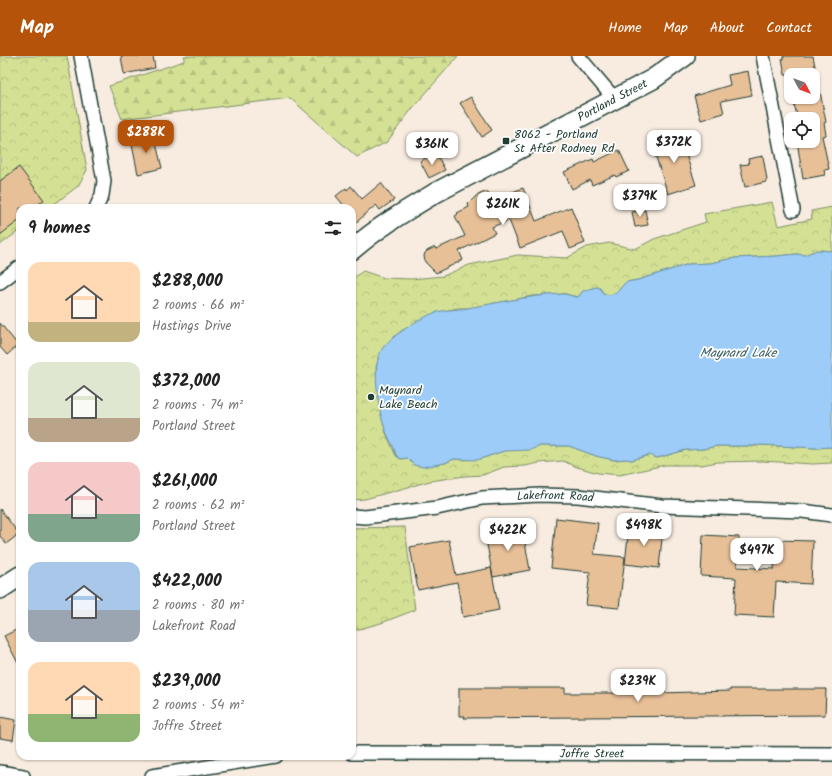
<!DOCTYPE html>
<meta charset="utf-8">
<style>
:root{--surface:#fff;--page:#f6f6f6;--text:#222;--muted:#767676;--accent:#b45309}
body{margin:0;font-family:Kalam,sans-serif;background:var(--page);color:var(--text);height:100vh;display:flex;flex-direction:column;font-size:15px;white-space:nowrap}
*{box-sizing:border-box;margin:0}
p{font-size:13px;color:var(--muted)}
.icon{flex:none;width:22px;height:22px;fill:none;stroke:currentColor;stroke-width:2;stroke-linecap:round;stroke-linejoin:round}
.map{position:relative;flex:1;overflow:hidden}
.side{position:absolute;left:16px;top:148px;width:340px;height:556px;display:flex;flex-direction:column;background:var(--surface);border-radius:12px;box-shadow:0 1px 3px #0004}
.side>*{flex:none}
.needle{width:26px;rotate:131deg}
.fabs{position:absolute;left:784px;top:12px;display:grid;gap:8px}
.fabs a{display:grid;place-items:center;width:36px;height:36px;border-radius:8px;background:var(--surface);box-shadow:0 1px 3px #0004;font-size:20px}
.price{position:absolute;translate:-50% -34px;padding:0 9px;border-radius:8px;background:#fff;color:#222;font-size:13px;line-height:26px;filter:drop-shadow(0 1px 2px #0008)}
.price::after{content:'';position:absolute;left:50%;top:24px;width:12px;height:9px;margin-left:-6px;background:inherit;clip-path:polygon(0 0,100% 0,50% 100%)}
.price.current{background:var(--accent);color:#fff}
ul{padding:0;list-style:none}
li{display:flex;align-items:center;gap:12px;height:100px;padding:0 12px}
li span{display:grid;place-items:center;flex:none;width:112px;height:80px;border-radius:12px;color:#555}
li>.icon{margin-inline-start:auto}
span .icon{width:48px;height:48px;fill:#fffc;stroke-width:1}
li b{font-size:17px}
h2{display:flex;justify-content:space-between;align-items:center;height:48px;padding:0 12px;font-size:17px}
header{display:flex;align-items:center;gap:24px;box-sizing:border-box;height:56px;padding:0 20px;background:var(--accent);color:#fff}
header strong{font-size:19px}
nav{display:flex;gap:22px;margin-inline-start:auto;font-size:14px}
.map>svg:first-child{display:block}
.forest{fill:url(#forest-firs);stroke:#7a8f64}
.park{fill:url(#park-crowns);stroke:#7a8f64}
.water{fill:#9dccf8;stroke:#6b93aa}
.building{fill:#e8c098;stroke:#1f3d34}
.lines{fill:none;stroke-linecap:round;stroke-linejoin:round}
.street-casing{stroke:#1f3d34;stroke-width:16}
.secondary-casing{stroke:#1f3d34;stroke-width:22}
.street{stroke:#fff;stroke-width:13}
.secondary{stroke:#fff;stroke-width:19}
.poi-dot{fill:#1f3d34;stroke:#fff;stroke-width:1.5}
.labels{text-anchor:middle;stroke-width:3.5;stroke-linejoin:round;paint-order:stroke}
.street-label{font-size:12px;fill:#1f3d34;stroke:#fff}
.poi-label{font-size:12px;fill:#1f3d34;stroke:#fff;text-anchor:start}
.water-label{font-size:13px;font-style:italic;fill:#3e6165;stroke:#fff}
</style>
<header>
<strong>Map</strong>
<nav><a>Home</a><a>Map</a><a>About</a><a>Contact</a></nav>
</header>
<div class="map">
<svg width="832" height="720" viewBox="0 0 832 720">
<defs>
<pattern id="forest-firs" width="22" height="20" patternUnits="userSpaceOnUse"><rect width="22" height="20" fill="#d4e194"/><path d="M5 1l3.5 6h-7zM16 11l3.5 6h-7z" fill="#b6c280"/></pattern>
<pattern id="park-crowns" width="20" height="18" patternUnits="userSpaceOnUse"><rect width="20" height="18" fill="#d4e194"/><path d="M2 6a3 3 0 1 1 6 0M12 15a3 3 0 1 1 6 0" fill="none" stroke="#b6c280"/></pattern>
</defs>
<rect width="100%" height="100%" fill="#f8ece0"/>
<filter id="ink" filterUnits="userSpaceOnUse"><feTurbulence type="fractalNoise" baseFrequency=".025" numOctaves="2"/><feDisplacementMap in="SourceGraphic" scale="8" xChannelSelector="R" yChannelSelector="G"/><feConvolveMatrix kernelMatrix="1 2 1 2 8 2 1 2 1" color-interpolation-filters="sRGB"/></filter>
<g filter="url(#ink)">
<path class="forest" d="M184,0h274l-47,54 -24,32 -30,15 -67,-59 -168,21 -13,-33 75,-25z"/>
<g class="park">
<path d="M0,0h67l20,114 -9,16 -29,22h-29v22l-20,15z"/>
<path d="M772,146l6,24 34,-7 -1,-8 21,-4v44l-12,-1 -16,5 -7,-1 -20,2 -42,2 -25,5 -21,1 -51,16 -12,2 -10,11 -7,2 -5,-1 -5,-6 -3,-1 -13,4 -5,6 -14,-3 -31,2 -62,12h-13l-23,5 -34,18 -14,12 -6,8 -5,16 3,40 7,26 10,23 6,3 5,-1 7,7 31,-2 9,-4 9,1 20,-2 21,-7 36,-5h29l27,10 18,4 12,-1 6,1 17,-5 8,3 29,-8 17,-1 14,-3h35l10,-1 53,3 17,-1v16l-19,1 -51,-3 -44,1 -17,3h-36l-45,10 -22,-2 -21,-6 -14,-6 -24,2 -14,3 -21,1 -21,8 -18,1 -35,5 -65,18 -13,1v-221l11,-8 21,7 27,1 32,-3 26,-11 49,-10 49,3 20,-11 22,-4 26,6 19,-10 52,-17 -2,-8z"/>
<path d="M405,471l10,83 -34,13 -29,8v-103z"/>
</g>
<path class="water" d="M817,194l15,1v196l-17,1 -53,-3 -10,1h-35l-14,3 -17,1 -29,8 -8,-3 -17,5 -6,-1 -12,1 -18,-4 -27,-10h-29l-10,4 -26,1 -27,9 -23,-1 -9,4 -22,4 -9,-2 -7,-7 -7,1c-5,-4 -5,-8 -7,-13 -9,-16 -13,-31 -15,-49 -2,-16 -4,-34 4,-48 8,-12 38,-31 52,-36 12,-4 26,-3 39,-6 30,-5 60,-12 90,-13 5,0 10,3 15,3l5,-6 13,-4 4,1 4,6 5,1 7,-2 10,-11 12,-2 51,-16 21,-1 25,-5 42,-2 20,-2 7,1z"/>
<g class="building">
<path d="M121,0h32l2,12 -31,6z"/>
<path d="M783,0h30l13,66 -2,1 2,12 -4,1 7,33 -5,1 1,5 -22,4 -6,-38h16v-22h-15l-6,-22h21v-22h-22v15l-3,-15h-3l-3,-17h2z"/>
<path d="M748,15l4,24 -31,6 3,12 -23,7 -7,-24 36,-11 -2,-10z"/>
<path d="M471,41l21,33 -10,7 -22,-34z"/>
<path d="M679,77l17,52 -28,9 -17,-52z"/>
<path d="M154,79l8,33 -24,6 -7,-34z"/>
<path d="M619,94l10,21 -13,6 -1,-2 -23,10 -2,-5 -18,9 -8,-17 29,-13 1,3z"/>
<path d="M436,97l9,17 -16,8 -9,-17z"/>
<path d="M763,100l4,24h-1v2l-21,5 -5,-22 9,-1 -1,-5z"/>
<path d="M19,111l25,33 -11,8h-13v12l-20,15v-54z"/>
<path d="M381,127l13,17 -14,10 -4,-5 -24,21v-18h-6l-10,-12 10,-8 1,2 4,-4 11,13z"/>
<path d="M523,132l13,33 35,-14 14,36 -15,6 -7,-18 -43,17 -11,-28 -17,7 3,6 -36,18 4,9 -27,13 -11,-11 -1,-6 1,-3 2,-2 8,-4 1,2 29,-13 -10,-20 3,-2 -1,-1 12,-6 -1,-3 8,-8 11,-5 4,9z"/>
<path d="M645,154l3,15 -13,2 -3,-15z"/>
<path d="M0,267l18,22 -11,10 -7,-8z"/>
<path d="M0,453l19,25 -13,10 -6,-8z"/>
<path d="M556,462l42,5 -4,31 31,3 -6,51 -33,-3 4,-33 -39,-4z"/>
<path d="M522,470l8,44 -37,7 -8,-43z"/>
<path d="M629,470l34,3 -4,39 -34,-4z"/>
<path d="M703,479l36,2 -2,30 37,2 2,-29 37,1 -2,43 -35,-2 -2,35 -40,-2 2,-37 -35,-2z"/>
<path d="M449,484l7,35 35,-7 8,42 -36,7 -6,-35 -39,8 -8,-43z"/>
<path d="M20,572v39l-16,-31z"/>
<path d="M459,632h106v5h61v1l104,-3v-2h96l-1,26 -361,3 1,-2h-6z"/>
<path d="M0,661l16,3 -3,20 -13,-2z"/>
</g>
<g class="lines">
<defs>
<g id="street">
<path d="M81,0l23,125 -2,14 -6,13"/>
<path d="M578,0l34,40h6"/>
<path d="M763,0l30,154"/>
<path d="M0,226l20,-15"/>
<path id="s1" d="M352,460l13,1 72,-9 45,-10 58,-3 38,1 84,10 140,5 30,4"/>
<path id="s2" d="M352,697l480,1"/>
<path d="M0,716l23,4"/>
<path d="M152,720l124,-20"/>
</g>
<g id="secondary">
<path id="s3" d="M352,194c26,-23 55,-40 85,-58l216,-113 32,-23"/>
<path d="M0,533l20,-13"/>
</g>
</defs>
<use href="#street" class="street-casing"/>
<use href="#secondary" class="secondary-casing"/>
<use href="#street" class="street"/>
<use href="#secondary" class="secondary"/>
</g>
</g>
<g class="poi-dot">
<rect x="502" y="81" width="8" height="8" rx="2"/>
<circle cx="371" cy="341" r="4"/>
</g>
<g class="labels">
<g class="street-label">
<text dy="4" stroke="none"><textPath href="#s3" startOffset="301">Portland Street</textPath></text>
<text dy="4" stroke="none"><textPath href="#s1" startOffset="205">Lakefront Road</textPath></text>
<text dy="4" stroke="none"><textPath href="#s2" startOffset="240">Joffre Street</textPath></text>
</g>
<g class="poi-label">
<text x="514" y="82">8062 - Portland<tspan x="514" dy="14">St After Rodney Rd</tspan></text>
<text x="379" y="338">Maynard<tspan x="379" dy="14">Lake Beach</tspan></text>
</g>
<g class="water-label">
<text x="738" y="301">Maynard Lake</text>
</g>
</g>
</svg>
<div class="fabs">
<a><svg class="needle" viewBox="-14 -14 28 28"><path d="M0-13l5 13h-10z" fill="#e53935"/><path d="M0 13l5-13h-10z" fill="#767676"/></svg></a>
<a><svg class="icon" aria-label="locate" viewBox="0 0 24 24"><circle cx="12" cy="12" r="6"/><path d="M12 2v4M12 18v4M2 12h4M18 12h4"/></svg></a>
</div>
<b class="price current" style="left:146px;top:98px">$288K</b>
<b class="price" style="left:674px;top:108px">$372K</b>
<b class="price" style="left:432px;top:110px">$361K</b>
<b class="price" style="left:640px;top:162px">$379K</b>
<b class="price" style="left:503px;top:170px">$261K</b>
<b class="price" style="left:644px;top:491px">$498K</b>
<b class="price" style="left:508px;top:496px">$422K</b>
<b class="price" style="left:757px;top:516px">$497K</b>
<b class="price" style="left:638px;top:647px">$239K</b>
<section class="side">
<h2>9 homes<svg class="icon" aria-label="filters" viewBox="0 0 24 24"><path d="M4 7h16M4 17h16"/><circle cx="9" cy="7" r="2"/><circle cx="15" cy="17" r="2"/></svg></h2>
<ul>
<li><span style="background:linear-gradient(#ffd9b3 75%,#c2b280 0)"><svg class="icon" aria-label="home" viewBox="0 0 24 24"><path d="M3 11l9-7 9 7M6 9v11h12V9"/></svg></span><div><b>$288,000</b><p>2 rooms · 66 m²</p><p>Hastings Drive</p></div></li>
<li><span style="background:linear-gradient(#dfe7d0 70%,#b9a48a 0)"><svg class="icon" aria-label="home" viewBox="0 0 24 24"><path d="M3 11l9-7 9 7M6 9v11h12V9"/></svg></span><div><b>$372,000</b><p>2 rooms · 74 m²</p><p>Portland Street</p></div></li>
<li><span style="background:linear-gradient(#f6c9c9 65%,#7fa58c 0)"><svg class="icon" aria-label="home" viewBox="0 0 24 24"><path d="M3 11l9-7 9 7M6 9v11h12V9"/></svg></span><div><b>$261,000</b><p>2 rooms · 62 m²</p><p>Portland Street</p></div></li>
<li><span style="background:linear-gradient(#a9c7e8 60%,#9aa5b1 0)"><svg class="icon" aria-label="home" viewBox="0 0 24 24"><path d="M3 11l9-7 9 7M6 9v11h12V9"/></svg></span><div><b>$422,000</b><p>2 rooms · 80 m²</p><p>Lakefront Road</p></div></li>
<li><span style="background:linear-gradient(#ffd9b3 65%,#8fb573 0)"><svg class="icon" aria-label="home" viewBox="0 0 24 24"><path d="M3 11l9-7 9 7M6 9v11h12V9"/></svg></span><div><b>$239,000</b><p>2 rooms · 54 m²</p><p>Joffre Street</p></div></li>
</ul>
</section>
</div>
